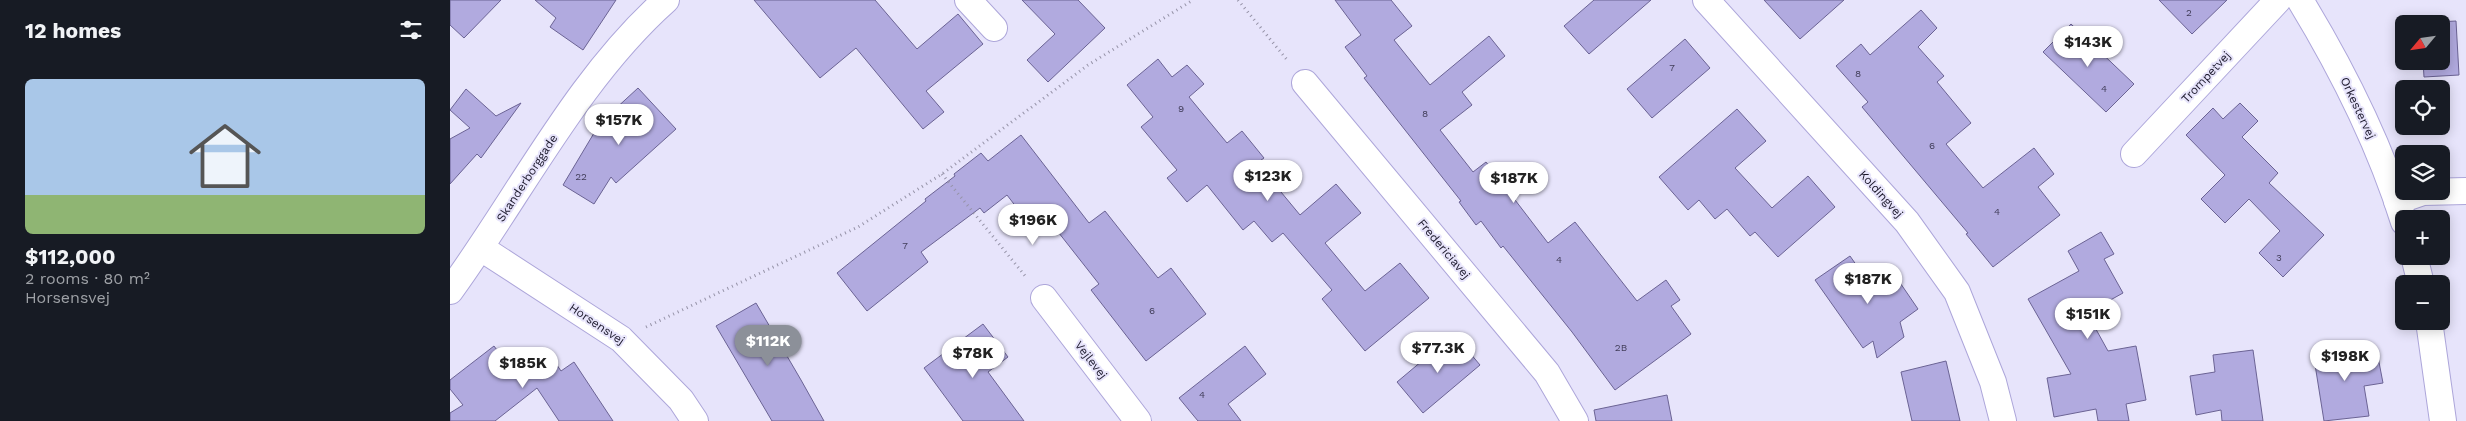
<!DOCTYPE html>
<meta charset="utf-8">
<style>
:root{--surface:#171b24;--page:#20242c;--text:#f1f3f6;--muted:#9ea1a6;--accent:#8c9099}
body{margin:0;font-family:"Work Sans",sans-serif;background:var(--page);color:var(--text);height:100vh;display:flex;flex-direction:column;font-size:19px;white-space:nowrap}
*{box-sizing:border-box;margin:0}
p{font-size:16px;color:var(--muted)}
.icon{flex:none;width:28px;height:28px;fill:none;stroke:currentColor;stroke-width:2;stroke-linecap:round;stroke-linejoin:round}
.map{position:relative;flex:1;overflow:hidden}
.details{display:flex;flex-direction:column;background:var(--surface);width:450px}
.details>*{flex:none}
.needle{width:32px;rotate:241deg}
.tools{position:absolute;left:1945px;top:15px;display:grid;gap:10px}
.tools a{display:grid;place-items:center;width:55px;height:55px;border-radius:8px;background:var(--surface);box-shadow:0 2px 12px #0003;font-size:25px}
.price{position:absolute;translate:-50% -42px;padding:0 11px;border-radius:18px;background:#fff;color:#222;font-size:16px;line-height:32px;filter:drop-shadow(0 1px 2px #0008)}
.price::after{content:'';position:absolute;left:50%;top:30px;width:15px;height:11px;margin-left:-8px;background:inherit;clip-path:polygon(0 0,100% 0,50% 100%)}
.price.selected{background:var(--accent);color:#fff}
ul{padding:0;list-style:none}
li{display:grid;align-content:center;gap:10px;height:265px;padding:0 25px}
li span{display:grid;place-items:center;height:155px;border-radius:8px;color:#555}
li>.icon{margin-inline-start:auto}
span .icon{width:90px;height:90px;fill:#fffc;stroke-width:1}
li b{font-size:21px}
h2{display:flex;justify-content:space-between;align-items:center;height:60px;padding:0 25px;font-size:21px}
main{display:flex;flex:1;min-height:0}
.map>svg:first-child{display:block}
.building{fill:#b1aadf;stroke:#6b6394}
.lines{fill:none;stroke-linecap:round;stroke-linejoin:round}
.street-casing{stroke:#ada6da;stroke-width:28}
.path{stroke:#9693a8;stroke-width:3;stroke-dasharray:1 4;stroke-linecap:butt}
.street{stroke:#fff;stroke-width:26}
.labels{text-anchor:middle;stroke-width:4;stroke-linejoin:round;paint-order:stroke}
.number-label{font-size:10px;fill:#413d59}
.street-label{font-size:12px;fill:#1c192c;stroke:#e7e4fb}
</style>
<main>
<section class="details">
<h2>12 homes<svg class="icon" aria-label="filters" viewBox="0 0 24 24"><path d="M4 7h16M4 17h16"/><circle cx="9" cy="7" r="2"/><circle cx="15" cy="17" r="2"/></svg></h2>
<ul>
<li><span style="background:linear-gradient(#a9c7e8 75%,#8fb573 0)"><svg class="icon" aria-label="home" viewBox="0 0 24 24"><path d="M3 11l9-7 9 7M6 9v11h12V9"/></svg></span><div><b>$112,000</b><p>2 rooms · 80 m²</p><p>Horsensvej</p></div></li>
</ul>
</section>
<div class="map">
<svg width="2016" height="421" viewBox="0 0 2016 421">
<rect width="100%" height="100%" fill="#e7e4fb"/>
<g class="building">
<path d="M0,0h51l-37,38 -14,-13z"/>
<path d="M85,0h81l-33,50 -33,-23 6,-9z"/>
<path d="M304,0h121l42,49 41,-35 25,30 -57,47 18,21 -21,17 -67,-81 -36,30z"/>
<path d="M572,0h56l27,28 -57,54 -21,-22 28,-26z"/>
<path d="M885,0h56l21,26 -18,14 36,45 59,-49 16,20 -43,36 10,13 -32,25 33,42 13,-10 62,81 27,-21 62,79 29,-21 14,20 -9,6 20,28 -76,56 -43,-58 -69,-86 -2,2 -20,-27 -5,4 -17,-23 2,-1 -97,-123 3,-2 -22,-29 16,-12z"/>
<path d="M1144,0h57l-62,54 -25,-28z"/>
<path d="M1314,0h80l-44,39z"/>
<path d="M1709,0h68l-35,34z"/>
<path d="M1471,10l16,18 -19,19 26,29 -7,6 34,41 -25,21 37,44 51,-40 20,26 -16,13 22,28 -67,52 -27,-33 2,-1 -106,-126 6,-5 -32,-36 25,-22 9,11z"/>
<path d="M2006,21l3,54 -35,2 -1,-16h18v-37l-20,-1z"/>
<path d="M1621,24l63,60 -28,28 -63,-60z"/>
<path d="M1235,39l25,29 -58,50 -25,-29z"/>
<path d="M708,59l14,18 15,-12 17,19 -15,13 38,46 15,-12 22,27 -7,5 43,52 36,-31 25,29 -36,30 40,48 35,-28 29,35 -64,53 -43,-52 10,-9 -49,-57 -11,9 -18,-21 -11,9 -36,-45 -20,17 -20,-24 10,-8 -36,-43 12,-10 -26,-32z"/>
<path d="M188,88l38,41 -60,54 -5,-6 -17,27 -31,-19 37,-62z"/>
<path d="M16,89l30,27 25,-13 -40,55 -4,-4 -27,30v-45l20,-11 -20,-18z"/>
<path d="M1790,103l18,18 -16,16 36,36 -9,10 55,52 -41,42 -24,-24 21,-22 -31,-32 -24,24 -24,-24 24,-24 -39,-40 27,-27 10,11z"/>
<path d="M1287,109l29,32 -31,27 37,40 36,-32 27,31 -57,50 -23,-25 -5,4 -23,-27 -12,10 -16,-19 -11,10 -29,-33z"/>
<path d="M571,135l68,88 16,-12 53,67 13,-10 35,46 -60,47 -55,-71 8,-6 -55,-70 -14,11 -23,-30 -23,18 -4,-5 -59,44 7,10 -61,49 -30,-38 89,-72 -1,-2 30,-23 -1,-2 27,-21 7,8z"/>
<path d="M1651,232l13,22 -10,5 19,34 -36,20 21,38 28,-5 10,54 -20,4 3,17h-31l-2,-12 -42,8 -7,-39 24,-4 -43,-75 51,-28 -11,-20z"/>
<path d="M1400,256l21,30 21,-15 26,38 -18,13 4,15 -27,21 -4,-17 -10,7 -48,-68z"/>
<path d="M306,303l45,77 23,41h-52l-56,-95z"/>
<path d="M533,324l25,33 -20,15 36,49h-61l-39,-53z"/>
<path d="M1004,334l26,31 -57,48 -26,-31z"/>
<path d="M1907,345l3,16 18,-4 5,26 -19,3 5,30 -45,5 -11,-69z"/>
<path d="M44,346l19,26 33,-23 15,22 13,-9 39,59h-54l-22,-33 -42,33h-45v-8l13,-8 -13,-16v-9z"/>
<path d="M795,346l21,28 -38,30 13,17h-43l-19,-23z"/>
<path d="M1803,350l10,71h-41l-1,-11 -25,5 -6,-39 25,-4 -2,-17z"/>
<path d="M1496,361l14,60h-48l-11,-49z"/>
<path d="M1217,395l5,26h-76l-2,-11z"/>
</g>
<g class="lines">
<defs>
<g id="street">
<path d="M518,0l26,28"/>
<path d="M1256,0l201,222 50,70 36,90 10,39"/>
<path d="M1850,0c42,69 80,145 104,222"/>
<path d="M855,83l242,290 28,48"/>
<path d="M1684,154l144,-154"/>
<path d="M1947,201l26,-9 43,-1"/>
<path d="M31,248l140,91 60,61 14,21"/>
<path d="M1964,256l7,28"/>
<path d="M0,291c70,-96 127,-212 216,-291"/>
<path d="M594,298l94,123"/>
<path d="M1979,321l14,100"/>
</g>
</defs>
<use href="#street" class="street-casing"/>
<g class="path">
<path d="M788,0l50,61"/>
<path d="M492,174l84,103"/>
<path d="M196,327l212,-100 84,-53 146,-109 105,-65"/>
</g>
<use href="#street" class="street"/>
</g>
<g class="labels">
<g class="number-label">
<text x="1739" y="16">2</text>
<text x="1222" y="71">7</text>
<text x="1408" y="77">8</text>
<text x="1654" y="92">4</text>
<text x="731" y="112">9</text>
<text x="975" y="117">8</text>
<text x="1482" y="149">6</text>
<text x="131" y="180">22</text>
<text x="1547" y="215">4</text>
<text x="455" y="249">7</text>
<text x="1829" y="261">3</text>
<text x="1109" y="263">4</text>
<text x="702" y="314">6</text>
<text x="1171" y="351">2B</text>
<text x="752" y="398">4</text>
</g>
<g class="street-label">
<text transform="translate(1756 77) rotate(-47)" y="4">Trompetvej</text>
<text transform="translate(1908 108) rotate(65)" y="4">Orkestervej</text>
<text transform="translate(77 178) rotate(-57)" y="4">Skanderborggade</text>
<text transform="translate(1431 194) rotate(48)" y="4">Koldingvej</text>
<text transform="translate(994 249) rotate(50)" y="4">Fredericiavej</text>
<text transform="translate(147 324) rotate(34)" y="4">Horsensvej</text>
<text transform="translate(641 360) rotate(52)" y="4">Vejlevej</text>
</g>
</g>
</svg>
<div class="tools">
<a><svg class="needle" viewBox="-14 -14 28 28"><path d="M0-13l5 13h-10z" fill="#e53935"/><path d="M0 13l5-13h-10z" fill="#9ea1a6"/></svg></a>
<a><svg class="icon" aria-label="locate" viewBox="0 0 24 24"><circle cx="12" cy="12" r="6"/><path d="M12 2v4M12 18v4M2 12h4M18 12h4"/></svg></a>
<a><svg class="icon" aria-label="layers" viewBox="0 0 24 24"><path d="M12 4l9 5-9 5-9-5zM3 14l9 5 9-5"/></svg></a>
<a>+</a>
<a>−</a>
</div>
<b class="price" style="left:1638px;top:68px">$143K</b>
<b class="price" style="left:169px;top:146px">$157K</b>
<b class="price" style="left:818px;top:202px">$123K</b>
<b class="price" style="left:1064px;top:204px">$187K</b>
<b class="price" style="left:583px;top:246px">$196K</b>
<b class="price" style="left:1418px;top:305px">$187K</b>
<b class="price" style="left:1638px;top:340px">$151K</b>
<b class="price selected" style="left:318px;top:367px">$112K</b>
<b class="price" style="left:988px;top:374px">$77.3K</b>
<b class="price" style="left:523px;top:379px">$78K</b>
<b class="price" style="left:1895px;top:382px">$198K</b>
<b class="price" style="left:73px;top:389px">$185K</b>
</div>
</main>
